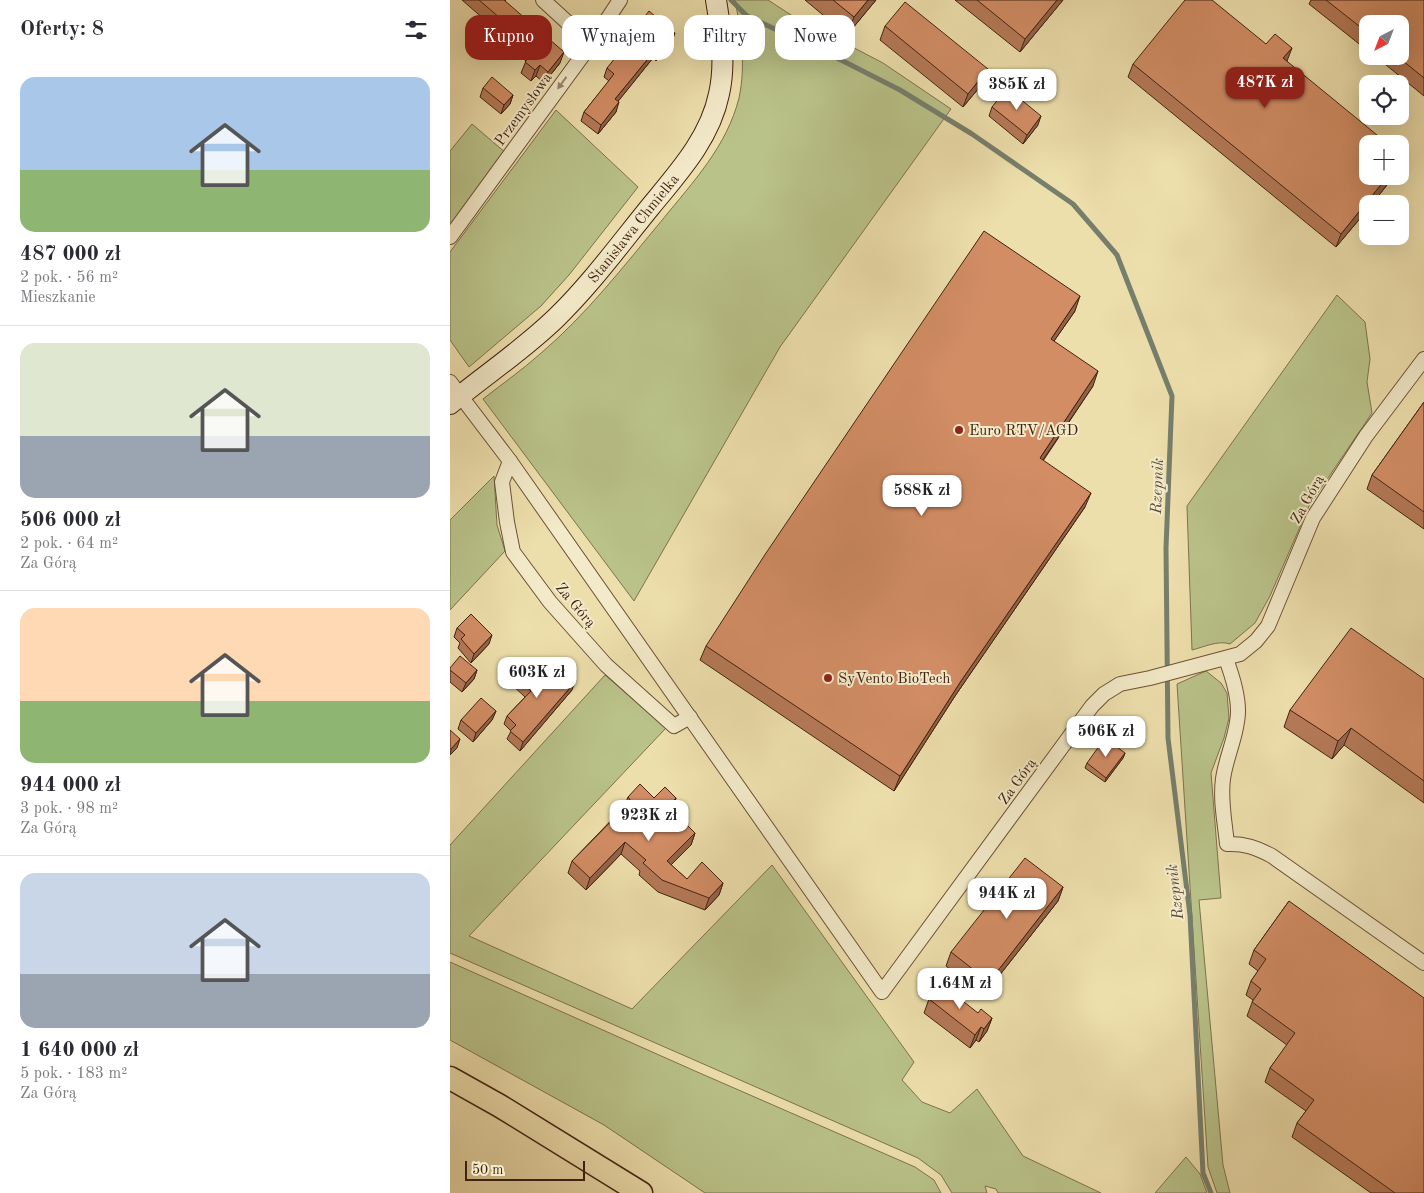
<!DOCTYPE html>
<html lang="pl">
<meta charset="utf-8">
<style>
:root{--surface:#fff;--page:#f7f7f7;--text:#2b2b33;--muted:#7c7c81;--line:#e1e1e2;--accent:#8f2418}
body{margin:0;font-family:"Old Standard TT",serif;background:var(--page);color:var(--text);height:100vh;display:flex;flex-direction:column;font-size:19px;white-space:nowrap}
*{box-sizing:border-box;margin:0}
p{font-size:16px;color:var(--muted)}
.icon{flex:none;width:28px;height:28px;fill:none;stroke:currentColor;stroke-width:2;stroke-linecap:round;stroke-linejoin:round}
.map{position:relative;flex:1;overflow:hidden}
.sheet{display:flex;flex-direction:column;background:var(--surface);width:450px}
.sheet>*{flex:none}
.hud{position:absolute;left:15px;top:15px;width:475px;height:45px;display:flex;gap:10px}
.needle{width:32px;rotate:222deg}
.buttons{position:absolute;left:909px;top:15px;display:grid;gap:10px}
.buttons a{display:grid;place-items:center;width:50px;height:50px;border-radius:10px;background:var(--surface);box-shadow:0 5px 20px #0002;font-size:25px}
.scale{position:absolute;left:15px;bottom:12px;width:120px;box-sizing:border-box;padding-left:5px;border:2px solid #422312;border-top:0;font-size:14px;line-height:18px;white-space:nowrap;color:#422312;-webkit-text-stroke:4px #f3eac9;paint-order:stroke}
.price{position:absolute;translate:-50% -42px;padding:0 11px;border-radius:10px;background:#fff;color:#222;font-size:16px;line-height:32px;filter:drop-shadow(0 1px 2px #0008)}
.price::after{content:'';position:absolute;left:50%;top:30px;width:15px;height:11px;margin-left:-8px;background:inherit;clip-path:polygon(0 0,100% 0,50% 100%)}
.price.on{background:var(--accent);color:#fff}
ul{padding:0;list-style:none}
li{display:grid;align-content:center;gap:10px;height:265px;padding:0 20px}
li+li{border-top:1px solid var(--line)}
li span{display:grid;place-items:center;height:155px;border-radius:15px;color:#555}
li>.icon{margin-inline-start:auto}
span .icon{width:90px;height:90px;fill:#fffc;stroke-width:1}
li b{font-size:21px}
h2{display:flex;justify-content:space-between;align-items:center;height:60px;padding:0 20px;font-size:21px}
.pill{padding:0 18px;border-radius:15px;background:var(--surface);box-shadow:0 5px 20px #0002;font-size:18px;line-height:45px}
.pill.on{background:var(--accent);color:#fff}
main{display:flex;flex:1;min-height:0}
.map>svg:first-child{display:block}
.green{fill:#b9c289;stroke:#7e724e}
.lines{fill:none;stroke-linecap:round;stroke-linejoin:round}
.stream{stroke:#767f6c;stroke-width:5}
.street-casing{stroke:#6d5238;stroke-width:16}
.secondary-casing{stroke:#422312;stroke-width:22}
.primary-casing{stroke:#422312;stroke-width:25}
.street{stroke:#f3eac9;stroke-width:14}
.secondary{stroke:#f3eac9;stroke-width:20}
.primary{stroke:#eddfac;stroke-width:22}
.wall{fill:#b57957;stroke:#422312}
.shaded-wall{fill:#936347;stroke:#422312}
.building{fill:#d28d65;stroke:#422312}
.oneway{fill:#9a866e}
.poi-dot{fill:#8f2418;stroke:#f3eac9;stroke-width:2}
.labels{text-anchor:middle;stroke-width:4;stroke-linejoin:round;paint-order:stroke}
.street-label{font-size:15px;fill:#422312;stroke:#f3eac9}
.poi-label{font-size:15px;fill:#422312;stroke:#f3eac9;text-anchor:start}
.water-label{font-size:16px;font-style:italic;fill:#584a38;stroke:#f3eac9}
</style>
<main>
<section class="sheet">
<h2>Oferty: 8<svg class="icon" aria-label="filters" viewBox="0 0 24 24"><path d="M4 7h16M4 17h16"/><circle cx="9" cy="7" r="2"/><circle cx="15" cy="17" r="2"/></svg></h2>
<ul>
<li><span style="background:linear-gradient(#a9c7e8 60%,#8fb573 0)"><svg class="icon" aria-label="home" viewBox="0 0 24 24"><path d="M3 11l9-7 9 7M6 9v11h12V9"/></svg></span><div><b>487 000 zł</b><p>2 pok. · 56 m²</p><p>Mieszkanie</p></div></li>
<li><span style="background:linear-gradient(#dfe7d0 60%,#9aa5b1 0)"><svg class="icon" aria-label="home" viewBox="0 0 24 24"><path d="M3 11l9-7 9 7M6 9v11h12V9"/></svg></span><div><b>506 000 zł</b><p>2 pok. · 64 m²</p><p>Za Górą</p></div></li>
<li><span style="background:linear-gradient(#ffd9b3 60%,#8fb573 0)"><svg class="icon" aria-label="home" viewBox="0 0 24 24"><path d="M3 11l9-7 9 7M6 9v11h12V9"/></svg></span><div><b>944 000 zł</b><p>3 pok. · 98 m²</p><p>Za Górą</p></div></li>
<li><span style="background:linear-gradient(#c9d6e8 65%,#9aa5b1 0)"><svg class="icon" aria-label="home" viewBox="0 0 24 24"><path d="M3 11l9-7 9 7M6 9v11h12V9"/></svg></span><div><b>1 640 000 zł</b><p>5 pok. · 183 m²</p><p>Za Górą</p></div></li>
</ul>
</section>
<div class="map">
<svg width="974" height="1193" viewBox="0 0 974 1193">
<rect width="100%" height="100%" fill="#eddfac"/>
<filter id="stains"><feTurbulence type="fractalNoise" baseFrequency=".004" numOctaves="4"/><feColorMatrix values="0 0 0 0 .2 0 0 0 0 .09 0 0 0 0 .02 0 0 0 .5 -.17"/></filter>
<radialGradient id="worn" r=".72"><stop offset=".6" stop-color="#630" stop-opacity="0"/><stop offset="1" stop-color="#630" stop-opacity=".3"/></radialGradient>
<g class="green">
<path d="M285,0h33l23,15 92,48 68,46 -171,238 -146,254 -151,-202c19,-15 39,-29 57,-45 46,-39 84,-88 123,-135 30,-37 64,-73 76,-121 7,-33 2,-66 -4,-98z"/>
<path d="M106,110l82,77 -69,88 -28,31 -72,61 -19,-27v-88z"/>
<path d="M22,124l35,30 -57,76v-79z"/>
<path d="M887,295l28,27 5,37 -3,23 5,31 -63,93 -39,90 -15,27 -25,21c-12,-4 -26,3 -38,6l-5,-144z"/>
<path d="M44,476l3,49 8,26 -55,59v-90z"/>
<path d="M756,671l15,12 6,10 2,25 -5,20 -13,35 10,125 -22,2 24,265 7,28h-13l-9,-26 -31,-483z"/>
<path d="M155,675l61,53 -197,208 163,73 140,-144 142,197 -12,18 20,22 28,11 27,-24 46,67 78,37h-103l-2,-4 -11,-3 2,7h-35l-11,-18 -23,-17 -468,-205v-108z"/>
<path d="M0,962l245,109 220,96 19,13 7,13h-236l-101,-68 -154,-85z"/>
<path d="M736,1157l14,17 7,19h-52z"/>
</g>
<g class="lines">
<path class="stream" d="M281,0l16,16 96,45 57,29 72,44 101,70 44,51 55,141 -6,152 2,190 22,177 13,258 8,20"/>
<defs>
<g id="street">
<path d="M93,0l48,44"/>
<path d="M0,237l141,-193 29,-44"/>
<path d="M0,382l60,79 372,531 210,-286 12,-12 16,-10 30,-6 90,-24 16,-13 12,-15 45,-108 53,-82 58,-77"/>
<path d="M60,461l-8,21 5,40 6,30 37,50 56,63 68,61 16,-9"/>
<path d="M776,659c6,16 12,34 12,52 0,23 -12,45 -15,68 -3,21 2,44 4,65 17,-1 30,4 45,12l152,107"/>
</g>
<g id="secondary">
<path id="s1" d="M0,404c35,-29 73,-54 106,-86 35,-34 64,-74 95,-112 28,-34 59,-68 68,-112 7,-31 2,-63 -3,-94"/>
</g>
<path id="primary" d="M0,1078l50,28 141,87"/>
</defs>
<use href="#street" class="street-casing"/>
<use href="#secondary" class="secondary-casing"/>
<use href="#primary" class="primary-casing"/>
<use href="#street" class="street"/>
<use href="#secondary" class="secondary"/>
<use href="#primary" class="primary"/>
</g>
<g class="wall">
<path d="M12,0h44l-1,1 55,62 -16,20 -8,-7 -5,5 -10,-8 5,-12 -26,-23 1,-4z"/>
<path d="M355,0h71l-29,35z"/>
<path d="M505,0h108l-43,52z"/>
<path d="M861,0h113v96l-49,-40h25l-32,-32v27l-59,-47z"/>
<path d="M435,26l103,43 -5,14 -20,24 -83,-67z"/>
<path d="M184,30l38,12 -16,19 -3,-3 -35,43 -2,11 -18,22 -17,-13 3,-9 25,-31 -5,-4 3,-9 11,-9 14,-18 -2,-1z"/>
<path d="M837,61l81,115h26l-22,28h-4v5l-32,38 -208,-170 5,-13z"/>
<path d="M33,88l30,7 -3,9 -9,10 -21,-17z"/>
<path d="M542,107l46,18 -15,19 -34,-28z"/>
<path d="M625,311l-21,30 39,45 -50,75 42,46 -130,189 -61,95 -194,-131 6,-14z"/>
<path d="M974,402v127l-57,-40 5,-14z"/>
<path d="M7,628l32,16 -18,19 -13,-15 2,-5 -6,-6z"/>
<path d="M0,668l27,2 -3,9 -12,13 -12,-10z"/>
<path d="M63,675l32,7 27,8 -52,61 -13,-12 4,-8 -7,-7 3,-8 18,-19 -15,-14z"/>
<path d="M974,679v124l-80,-58 -12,14 -48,-32 6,-17z"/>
<path d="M46,711l-4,9 -19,22 -15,-13 3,-9z"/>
<path d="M675,753l-2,5 -18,24 -20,-14 2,-5z"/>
<path d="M178,797l48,1 -4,12 23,23 -4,12 -20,20 16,14 36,4 -4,12 -14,15 -47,-18 -19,-17 1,-4 -19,-17 -35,36 -18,-17 4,-12 52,-54z"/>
<path d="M613,887l-5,14 -74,94 -38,-29 5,-14z"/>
<path d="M839,901l135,292h-53l-79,-56 5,-14 9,-12 -41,-29 5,-14 17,-23 -40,-29 6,-16 -7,-5 5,-14 7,-10 -9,-7 5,-14z"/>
<path d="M479,999l63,19 -5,13 -8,11 -3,-2 -6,8 -46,-35z"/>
</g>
<g class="shaded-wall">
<path d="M418,0h8l-29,35 7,-18z"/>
<path d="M607,0h6l-43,52 5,-13z"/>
<path d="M225,33l-3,9 -16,19 3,-9z"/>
<path d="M842,48l-5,13 -4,-3z"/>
<path d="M206,49l-3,9 -41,51 3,-10z"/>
<path d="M114,52l-4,11 -16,20 4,-11z"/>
<path d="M90,65l-4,11 -5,5 4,-11z"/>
<path d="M538,69l-5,14 -20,24 5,-13z"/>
<path d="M63,95l-3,9 -9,10 3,-9z"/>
<path d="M169,102l-3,10 -18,22 3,-9z"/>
<path d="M591,116l-3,9 -15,19 4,-9z"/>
<path d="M954,157l-4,10v-6z"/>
<path d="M938,176h6l-22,28h-4v5l-32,38 5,-13z"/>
<path d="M630,296l-5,15 -30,43 6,-15z"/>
<path d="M648,371l-5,15 -59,87 6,-15z"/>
<path d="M641,493l-6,14 -130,189 -61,95 6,-15 61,-95z"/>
<path d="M42,635l-3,9 -18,19 3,-9z"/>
<path d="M27,670l-3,9 -12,13 4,-9z"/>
<path d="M125,682l-3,8 -52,61 3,-9z"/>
<path d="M46,711l-4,9 -19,22 3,-9z"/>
<path d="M901,728l-7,17 -12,14 6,-18z"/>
<path d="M10,739l-3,9 -7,7 1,-6z"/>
<path d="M675,753l-2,5 -18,24 1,-4z"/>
<path d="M226,798l-4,12 -4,-4z"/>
<path d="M245,833l-4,12 -28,28 4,-12z"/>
<path d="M175,842l-4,12 -35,36 4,-12z"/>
<path d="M273,883l-4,12 -14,15 4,-12z"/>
<path d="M613,887l-5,14 -74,94 5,-13z"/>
<path d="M542,1018l-5,13 -8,11 5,-13z"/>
<path d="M531,1027l-5,13 -6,8 5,-13z"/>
</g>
<g class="building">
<path d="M29,0h25l60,52 -16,20 -8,-7 -5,5 -10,-8 8,-10 -29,-25 3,-3z"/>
<path d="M383,0h35l-14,17z"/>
<path d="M527,0h80l-32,39z"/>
<path d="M735,0h27l54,44 9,-10 17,14 -9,10 105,86h-20v32h20l-47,58 -208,-170z"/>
<path d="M876,0h98v78l-27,-22h3v-32h-32v9z"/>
<path d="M455,2l83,67 -20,25 -83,-68z"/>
<path d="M199,11l26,22 -16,19 -3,-3 -41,50 4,3 -18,23 -17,-13 30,-38 -7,-6 9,-11 2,2 20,-25 -4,-4z"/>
<path d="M42,77l21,18 -9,10 -21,-17z"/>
<path d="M557,88l34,28 -14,19 -35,-28z"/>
<path d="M950,154l4,3 -4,4z"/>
<path d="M534,231l96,65 -29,43 47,32 -58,87 51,35 -130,188 -61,95 -194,-130 60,-93z"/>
<path d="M974,402v110l-52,-37z"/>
<path d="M21,614l21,21 -18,19 -13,-15 4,-4 -8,-7z"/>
<path d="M901,628l73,51v102l-73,-53 -13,13 -48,-31z"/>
<path d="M10,656l17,14 -11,13 -16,-13v-2z"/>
<path d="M74,663l21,19 13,-15 17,15 -52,60 -13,-11 6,-6 -9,-9 24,-25 -18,-16z"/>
<path d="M31,698l15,13 -20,22 -15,-13z"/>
<path d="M0,730l10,9 -9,10h-1z"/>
<path d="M655,738l20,15 -19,25 -19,-15z"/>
<path d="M190,784l14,14 11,-11 11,11 -8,8 27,27 -28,28 20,18 15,-17 21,21 -14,15 -47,-18 -19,-17 3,-3 -21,-18 -35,36 -18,-17 59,-60 -3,-4z"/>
<path d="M575,858l38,29 -74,95 -38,-30z"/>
<path d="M839,901l135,97v195h-29l-98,-70 17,-23 -44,-32 25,-35 -43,-31 9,-13 -10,-8 15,-22 -12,-9z"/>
<path d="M491,984l37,29 3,-4 11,9 -8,11 -3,-2 -6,8 -46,-36z"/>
</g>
<defs><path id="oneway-solid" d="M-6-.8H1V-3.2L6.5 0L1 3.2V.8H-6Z" transform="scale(1.25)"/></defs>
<use class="oneway" href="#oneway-solid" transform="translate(112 83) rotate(126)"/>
<g class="poi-dot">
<circle cx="509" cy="430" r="5"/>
<circle cx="378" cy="678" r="5"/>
</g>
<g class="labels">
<g class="street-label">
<text transform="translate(73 109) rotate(-54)" y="5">Przemysłowa</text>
<text dy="5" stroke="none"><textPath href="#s1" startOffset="255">Stanisława Chmielka</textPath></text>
<text transform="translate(857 499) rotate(-61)" y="5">Za Górą</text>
<text transform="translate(126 605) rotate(50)" y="5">Za Górą</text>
<text transform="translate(567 781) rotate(-54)" y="5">Za Górą</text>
</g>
<g class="poi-label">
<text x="519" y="435">Euro RTV/AGD</text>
<text x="388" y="683">SyVento BioTech</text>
</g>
<g class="water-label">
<text transform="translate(706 486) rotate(-88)" y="6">Rzepnik</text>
<text transform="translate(724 892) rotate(-97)" y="6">Rzepnik</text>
</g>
</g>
<rect width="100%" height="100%" filter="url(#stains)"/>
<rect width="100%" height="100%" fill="url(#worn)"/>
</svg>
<div class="buttons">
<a><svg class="needle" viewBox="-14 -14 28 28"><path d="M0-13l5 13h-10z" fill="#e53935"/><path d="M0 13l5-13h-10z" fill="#7c7c81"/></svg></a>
<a><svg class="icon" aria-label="locate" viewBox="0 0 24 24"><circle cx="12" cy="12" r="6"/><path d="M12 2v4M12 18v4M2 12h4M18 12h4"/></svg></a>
<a>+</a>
<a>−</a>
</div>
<div class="scale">50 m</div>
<b class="price on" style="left:815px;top:109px">487K zł</b>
<b class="price" style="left:567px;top:111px">385K zł</b>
<b class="price" style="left:472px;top:517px">588K zł</b>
<b class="price" style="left:87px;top:699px">603K zł</b>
<b class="price" style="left:656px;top:758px">506K zł</b>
<b class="price" style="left:199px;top:842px">923K zł</b>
<b class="price" style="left:557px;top:920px">944K zł</b>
<b class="price" style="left:510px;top:1010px">1.64M zł</b>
<div class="hud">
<a class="pill on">Kupno</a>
<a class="pill">Wynajem</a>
<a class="pill">Filtry</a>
<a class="pill">Nowe</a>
</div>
</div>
</main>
